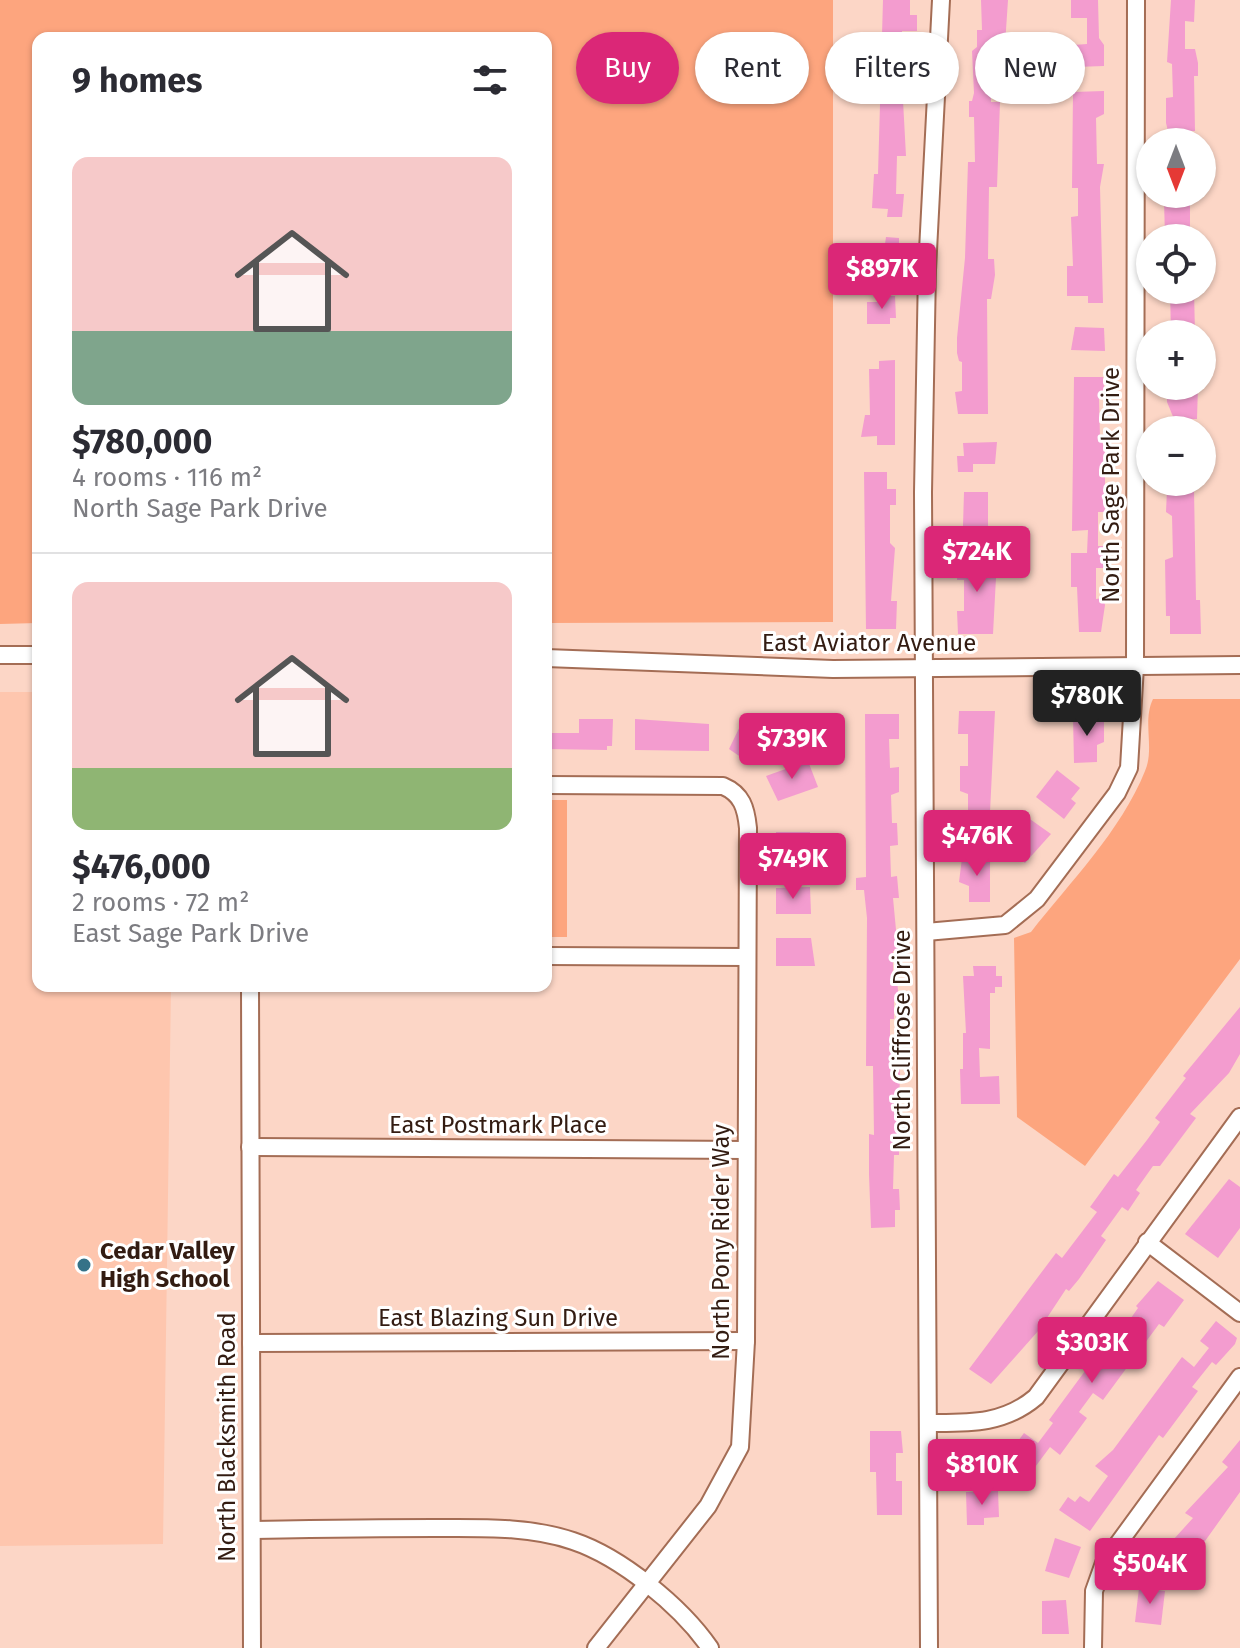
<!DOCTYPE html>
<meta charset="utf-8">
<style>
:root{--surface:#fff;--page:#f7f7f7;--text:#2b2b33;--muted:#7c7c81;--line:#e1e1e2;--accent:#db2777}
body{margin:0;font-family:"Fira Sans",sans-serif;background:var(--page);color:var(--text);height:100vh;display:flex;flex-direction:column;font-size:30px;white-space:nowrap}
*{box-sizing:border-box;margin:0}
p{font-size:26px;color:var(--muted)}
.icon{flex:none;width:44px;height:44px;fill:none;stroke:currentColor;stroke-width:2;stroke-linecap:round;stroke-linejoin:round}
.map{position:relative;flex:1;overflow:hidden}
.drawer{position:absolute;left:32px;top:32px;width:520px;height:960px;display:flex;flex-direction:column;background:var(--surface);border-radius:16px;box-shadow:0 2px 6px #0004}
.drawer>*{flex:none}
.guide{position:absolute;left:576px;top:32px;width:544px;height:72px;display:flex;gap:16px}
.needle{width:52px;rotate:180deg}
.buttons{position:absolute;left:1136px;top:128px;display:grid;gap:16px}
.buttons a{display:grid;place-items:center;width:80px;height:80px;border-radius:50%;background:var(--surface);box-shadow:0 2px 6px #0004;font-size:40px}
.price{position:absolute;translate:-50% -68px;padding:0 18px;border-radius:8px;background:var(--accent);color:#fff;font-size:26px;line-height:52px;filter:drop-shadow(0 2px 4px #0008)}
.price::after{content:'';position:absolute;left:50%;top:48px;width:24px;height:18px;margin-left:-12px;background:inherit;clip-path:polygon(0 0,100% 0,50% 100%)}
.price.selected{background:#222;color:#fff}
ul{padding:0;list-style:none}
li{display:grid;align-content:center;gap:16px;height:424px;padding:0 40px}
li+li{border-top:2px solid var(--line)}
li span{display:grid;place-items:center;height:248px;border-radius:16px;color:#555}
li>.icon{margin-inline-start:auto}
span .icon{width:144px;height:144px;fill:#fffc;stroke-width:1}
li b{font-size:34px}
h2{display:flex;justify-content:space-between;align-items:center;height:96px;padding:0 40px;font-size:34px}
.chip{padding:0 28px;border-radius:36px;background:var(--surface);box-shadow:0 2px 6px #0004;font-size:28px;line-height:72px}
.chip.selected{background:var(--accent);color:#fff}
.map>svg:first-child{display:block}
.built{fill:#fec6ae}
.green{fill:#fda57e}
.building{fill:#f39ccf}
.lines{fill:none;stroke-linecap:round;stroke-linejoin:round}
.minor-casing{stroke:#a46d55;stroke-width:20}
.minor{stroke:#fff;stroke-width:16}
.poi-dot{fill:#357288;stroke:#fff;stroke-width:3}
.labels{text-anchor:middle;stroke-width:6;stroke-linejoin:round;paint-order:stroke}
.street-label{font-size:24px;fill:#331c12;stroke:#fff}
.poi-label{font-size:24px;font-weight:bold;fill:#331c12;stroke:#fff;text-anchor:start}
</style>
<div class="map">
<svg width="1240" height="1648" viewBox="0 0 1240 1648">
<rect width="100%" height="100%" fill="#fcd6c6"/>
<path class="built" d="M0,692h38v294h133l-8,558 -163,2z"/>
<g class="green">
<path d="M0,0h833v622l-287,1v-585h-508v585l-38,1z"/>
<path d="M1153,699h87v260l-155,207 -68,-49 -3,-179 17,-6c39,-50 90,-101 114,-161 10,-23 -3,-49 8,-72z"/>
<rect x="546" y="800" width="21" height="137"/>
</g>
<g class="building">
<path d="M883,0h27v15h7v16h-15l1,28h6v23h-7l4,74h-9l-1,38h8l-2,23h-15l1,-8 -16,-1 2,-34h4z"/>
<path d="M981,0h27l-5,75h-12v27h9l-3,85h-8l-1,72h6l1,16 -4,24h-4l1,115h-30l-3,-22 7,-1v-29l-3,-1 -2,-8v-15l8,-80 3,-96h7l-1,-45h-5v-16h3l2,-8 -2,-42 5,-4v-17h5z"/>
<path d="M1071,0h27l1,38 5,7v21l-28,1 -3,-22 14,-1v-26h-16z"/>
<path d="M1171,0h24l-1,22 -9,-1v28h10l3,14v13h-4l1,55h-27l-2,-8v-25l7,-1 -1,-33 -5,-2z"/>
<path d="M1104,91v23l-8,4 1,46h7l-4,23 3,116h-15v-7h-21v-30h6l-2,-49 7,-1v-28h-6l1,-96z"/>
<path d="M1164,200h26v38h-25z"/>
<path d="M886,237l13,1v24l-8,-1 -2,18 -24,-2 3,-34 17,1z"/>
<path d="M1170,290h24l1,44h-24z"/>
<path d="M881,296h14l1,22h-6v6h-23v-22h14z"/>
<path d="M1075,327l29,1 1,23 -34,-1z"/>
<path d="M895,360v85h-18v-9l-16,1 4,-22h5l-1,-46h10v-8z"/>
<path d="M1074,377h29l1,9v13h-5l1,38 5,12v63h-7v34h5l1,22h-8v31l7,-1 2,7 -4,27h-22l-2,-45h-6v-34h16l1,-23 -16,1z"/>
<path d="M1167,386h31l-1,33h-23l-7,-17z"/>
<path d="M997,442l-2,22h-22v8h-15l-1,-16h7l-1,-13z"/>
<path d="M864,472h23v17h9v16h-6v38l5,5 -4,53h6l-1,28h-30z"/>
<path d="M1167,490h27l2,110h4l1,34h-31v-18h-4l-1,-56 8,-3 -1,-41 -6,-4z"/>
<path d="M964,492h24v34h-25z"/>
<path d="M959,550h15v9h23l-4,75h-35l-1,-23h7v-31h-7z"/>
<path d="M959,711h36l-5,101h-22v-18l-8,-3v-25h8v-32h-10z"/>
<path d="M865,714h34v25h-10l1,29 9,-1v25l-8,3 1,28h5l1,22 -8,1 1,31 6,-1 2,22h-6l5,53h-5v29h4l2,21h-5v18h-4v31l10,-1 -1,106h-5l-1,34h6l1,21h-5v17l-24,1 -2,-54v-40l5,1 -1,-69h-7l1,-148 -3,-28h-8v-12l10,-1z"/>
<path d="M1073,717h31v25l-7,3v17l-23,1z"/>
<path d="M744,718l19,9 -15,35 -19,-13z"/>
<path d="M579,719h34l-1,27h-5v4l-61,-1v-16h33z"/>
<path d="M635,719l74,5v27l-74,-1z"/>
<path d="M808,761l10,26 -40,14 -12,-25z"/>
<path d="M1057,770l23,18 -9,11 5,4 -12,16 -28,-22z"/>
<path d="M1027,817l24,17 -26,29 -20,-14z"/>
<path d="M776,832h34v14h6v13h-39z"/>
<path d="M962,858h28v44h-21v-16l-10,-4z"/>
<path d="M810,887l1,27h-35v-26z"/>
<path d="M776,938h35l4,28h-39z"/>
<path d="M973,966h23v10h6v11h-7v6h-5v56l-11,-1 1,29 19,-1 1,28h-39l-1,-35h3v-36h3l-3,-57h11z"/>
<path d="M1240,1007v47l-11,19 -39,41 6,4 -36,48h-7l-17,24 4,3 -12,18 -6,-4 -21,29 5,4 -27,39 -10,12 -3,-2 -27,41 -48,54 -22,-15 87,-116 6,5 35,-46 -7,-5 24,-33 4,3 29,-37 13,-18 -5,-4 31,-40 -3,-2z"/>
<path d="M1229,1179l11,8v41l-22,30 -33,-24z"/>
<path d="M1158,1281l26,19 -20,27 -5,-3 -56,76 -10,-7 -14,19 8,6 -27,37 -10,-8 -29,39 -29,-21 14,-20 6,4 12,-16 14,10 15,-20 -4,-3 36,-49h8l14,-18 -3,-2 1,-8 9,-12 5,4 19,-27 -2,-2z"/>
<path d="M1216,1321l21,17 -2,6 -19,21 -4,-3 -20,25 6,4 -35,47 -4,-3 -69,96 -31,-21 9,-13 7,5 5,-6 9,6 19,-26 -13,-10 18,-16 69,-93 12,10 15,-19 -9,-7z"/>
<path d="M870,1431h31l2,22h-7v28h6v34h-25l-1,-43h-6z"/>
<path d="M1240,1440v52l-62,87 -24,-18 39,-43 -8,-5 43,-46 -6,-5z"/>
<path d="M998,1491l1,26 -15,1v7h-17l-1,-33z"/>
<path d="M1055,1538l26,9 -12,31 -24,-7z"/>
<path d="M1139,1588l26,3 -4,34 -26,-3z"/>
<path d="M1066,1600l3,34h-27v-33z"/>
</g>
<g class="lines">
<defs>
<g id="minor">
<path d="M0,655h38"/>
<path d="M546,658l287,11 407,-4"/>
<path d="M546,785l177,1c19,8 23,22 25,42l-2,513 -6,106 -32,59 -112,142"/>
<path d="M926,932l79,-7 32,-26 80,-106 12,-25 6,-102 1,-666"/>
<path d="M546,956l201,1"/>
<path d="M250,986l2,662"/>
<path d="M250,1147l496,3"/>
<path d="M1147,1242l93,71"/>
<path d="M251,1343l495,-2"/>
<path d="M928,1423c40,0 75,2 108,-26l204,-280"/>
<path d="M252,1530c60,-1 121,-2 182,-2 46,0 95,-2 139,13 48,16 108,65 137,107"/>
<path d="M929,1648l-6,-1156 4,-222 14,-270"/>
<path d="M1093,1648l1,-57 10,-28 136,-186"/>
</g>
</defs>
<use href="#minor" class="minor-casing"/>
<use href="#minor" class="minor"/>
</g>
<circle class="poi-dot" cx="84" cy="1265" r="8"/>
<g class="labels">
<g class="street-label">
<text transform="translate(1111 485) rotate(-90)" y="8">North Sage Park Drive</text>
<text x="869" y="651">East Aviator Avenue</text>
<text transform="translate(902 1040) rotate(-90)" y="8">North Cliffrose Drive</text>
<text x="498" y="1133">East Postmark Place</text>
<text transform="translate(721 1242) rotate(-90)" y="8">North Pony Rider Way</text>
<text x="498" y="1326">East Blazing Sun Drive</text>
<text transform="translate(227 1437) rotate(-90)" y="8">North Blacksmith Road</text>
</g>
<g class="poi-label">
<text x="100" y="1259">Cedar Valley<tspan x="100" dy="28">High School</tspan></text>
</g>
</g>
</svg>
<div class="buttons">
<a><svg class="needle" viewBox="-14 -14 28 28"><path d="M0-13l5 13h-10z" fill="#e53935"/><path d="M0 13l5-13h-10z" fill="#7c7c81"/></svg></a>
<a><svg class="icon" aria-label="locate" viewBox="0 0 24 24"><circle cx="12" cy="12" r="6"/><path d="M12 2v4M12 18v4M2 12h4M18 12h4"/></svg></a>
<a>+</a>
<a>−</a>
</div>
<b class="price" style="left:882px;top:311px">$897K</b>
<b class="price" style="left:977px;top:594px">$724K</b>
<b class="price selected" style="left:1087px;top:738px">$780K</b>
<b class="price" style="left:792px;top:781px">$739K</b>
<b class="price" style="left:977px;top:878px">$476K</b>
<b class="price" style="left:793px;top:901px">$749K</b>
<b class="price" style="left:1092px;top:1385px">$303K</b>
<b class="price" style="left:982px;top:1507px">$810K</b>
<b class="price" style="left:1150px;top:1606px">$504K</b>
<div class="guide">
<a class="chip selected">Buy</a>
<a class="chip">Rent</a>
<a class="chip">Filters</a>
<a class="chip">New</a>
</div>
<section class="drawer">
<h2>9 homes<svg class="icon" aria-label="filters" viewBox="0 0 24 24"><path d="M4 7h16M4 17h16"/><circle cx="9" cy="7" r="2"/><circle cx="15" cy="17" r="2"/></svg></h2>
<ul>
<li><span style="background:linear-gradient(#f6c9c9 70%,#7fa58c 0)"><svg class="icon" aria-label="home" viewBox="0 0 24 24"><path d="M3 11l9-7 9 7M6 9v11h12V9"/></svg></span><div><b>$780,000</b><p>4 rooms · 116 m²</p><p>North Sage Park Drive</p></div></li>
<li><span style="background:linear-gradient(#f6c9c9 75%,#8fb573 0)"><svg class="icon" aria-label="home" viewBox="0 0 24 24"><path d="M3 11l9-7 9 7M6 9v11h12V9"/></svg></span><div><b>$476,000</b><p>2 rooms · 72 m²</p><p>East Sage Park Drive</p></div></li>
</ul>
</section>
</div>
